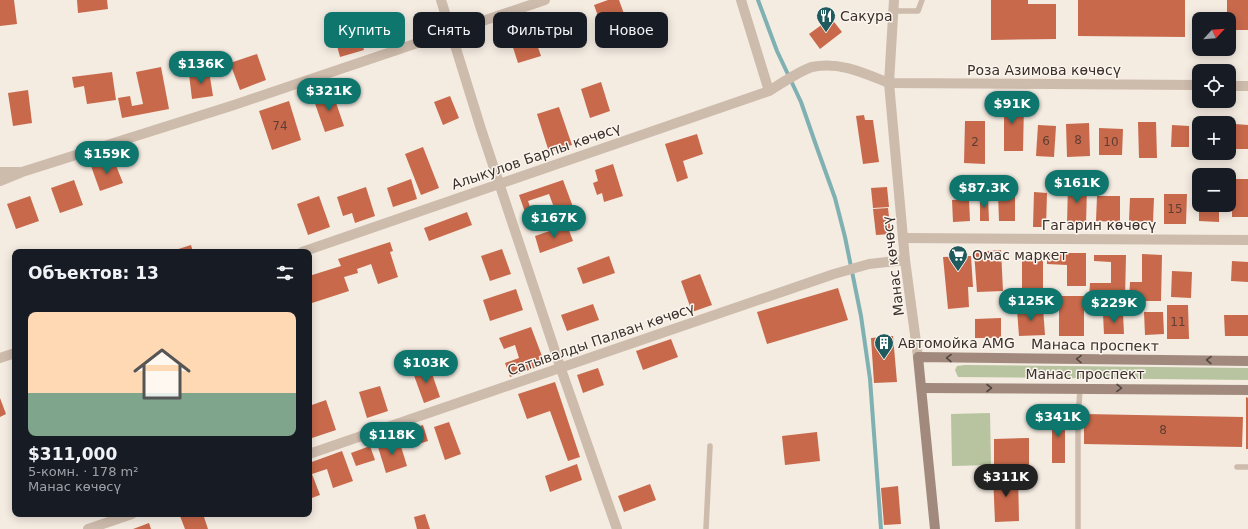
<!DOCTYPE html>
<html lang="ru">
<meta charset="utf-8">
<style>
:root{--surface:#171b24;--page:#242831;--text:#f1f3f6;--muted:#9ea1a6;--line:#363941;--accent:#0f766e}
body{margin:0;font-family:"DejaVu Sans",sans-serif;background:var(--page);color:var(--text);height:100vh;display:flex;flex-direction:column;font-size:15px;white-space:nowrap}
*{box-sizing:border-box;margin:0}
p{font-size:13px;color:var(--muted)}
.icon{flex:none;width:22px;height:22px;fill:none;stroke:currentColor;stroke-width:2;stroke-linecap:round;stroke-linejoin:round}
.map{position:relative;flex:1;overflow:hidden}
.side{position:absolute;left:12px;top:249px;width:300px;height:268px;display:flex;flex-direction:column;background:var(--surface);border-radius:8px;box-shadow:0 2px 10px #0003}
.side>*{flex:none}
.top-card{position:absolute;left:324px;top:12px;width:380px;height:36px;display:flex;gap:8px}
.needle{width:26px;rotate:64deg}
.buttons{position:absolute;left:1192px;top:12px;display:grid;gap:8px}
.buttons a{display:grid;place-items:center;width:44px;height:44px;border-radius:8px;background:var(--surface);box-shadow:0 2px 10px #0003;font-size:20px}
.price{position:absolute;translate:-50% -34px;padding:0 9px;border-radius:14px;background:var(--accent);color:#fff;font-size:13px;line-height:26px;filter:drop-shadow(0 1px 2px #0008)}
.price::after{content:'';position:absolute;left:50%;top:24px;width:12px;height:9px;margin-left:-6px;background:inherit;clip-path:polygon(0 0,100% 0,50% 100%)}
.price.active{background:#222;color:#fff}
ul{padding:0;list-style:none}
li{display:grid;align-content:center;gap:8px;height:212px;padding:0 16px}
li+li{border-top:1px solid var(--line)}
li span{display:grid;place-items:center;height:124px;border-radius:8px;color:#555}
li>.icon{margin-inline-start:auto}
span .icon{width:72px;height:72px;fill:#fffc;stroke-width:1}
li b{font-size:17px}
h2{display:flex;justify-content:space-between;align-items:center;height:48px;padding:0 16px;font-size:17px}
.pill{padding:0 14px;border-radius:8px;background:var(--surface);box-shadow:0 2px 10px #0003;font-size:14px;line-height:36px}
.pill.active{background:var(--accent);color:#fff}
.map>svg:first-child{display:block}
.green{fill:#b8c4a0}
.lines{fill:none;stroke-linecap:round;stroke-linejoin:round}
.stream{stroke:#7fb0b2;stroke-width:4}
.building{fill:#c8694b}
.lane{stroke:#cdbbac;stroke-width:5.5}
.street{stroke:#cdbbac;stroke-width:10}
.secondary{stroke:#a18a7d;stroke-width:10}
.oneway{stroke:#544640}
.labels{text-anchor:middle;stroke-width:3;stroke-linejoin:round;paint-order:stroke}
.number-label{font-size:12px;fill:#5e3e33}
.poi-label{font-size:14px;fill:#3b302b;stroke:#fbf5ee;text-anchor:start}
.street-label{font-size:14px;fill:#3b302b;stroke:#fbf5ee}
</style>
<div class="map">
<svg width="1248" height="529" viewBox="0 0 1248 529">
<rect width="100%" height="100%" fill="#f4ebe1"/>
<g class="green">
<path d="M965,365l283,3v12l-290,-3 -3,-7 2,-4z"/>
<path d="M990,413l1,52 -39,1 -1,-52z"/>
</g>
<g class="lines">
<path class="stream" d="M758,0l19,51 24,51 16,46 18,50 10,39 16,79 9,63 11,150"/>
</g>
<g class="building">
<path d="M0,0h14l3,24 -17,2z"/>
<path d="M77,0h30l1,9 -30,4z"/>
<path d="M608,0h11l8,22 -24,8 -9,-25z"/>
<path d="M991,0h37v4h28v35l-65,1z"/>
<path d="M1078,0h107v37l-107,-1z"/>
<path d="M1227,0h21v30h-19v-11h-2z"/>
<path d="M354,16l10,34 -24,7 -9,-34z"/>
<path d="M831,18l11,14 -22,17 -11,-15z"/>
<path d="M529,21l12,35 -23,7 -11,-34z"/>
<path d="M257,54l9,26 -26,10 -10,-27z"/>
<path d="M161,67l8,42 -47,9 -4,-20 12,-2 2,10 11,-2 -7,-32z"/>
<path d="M209,71l4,25 -21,3 -3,-25z"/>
<path d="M112,72l4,28 -29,4 -3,-18 -10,2 -2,-11z"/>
<path d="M601,82l9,29 -20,7 -9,-29z"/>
<path d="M28,90l4,33 -19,3 -5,-33z"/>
<path d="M332,91l12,35 -19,6 -12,-34z"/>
<path d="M450,96l9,22 -16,7 -9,-23z"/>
<path d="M289,101l12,39 -29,10 -13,-39z"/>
<path d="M992,103l32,1 -1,47h-19v-36h-12z"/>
<path d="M559,107l13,38 -23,7 -12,-38z"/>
<path d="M864,115l1,5h8l6,42 -16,2 -7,-48z"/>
<path d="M965,121h20v43l-21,-1z"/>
<path d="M1138,122h18l1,36h-18z"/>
<path d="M1089,123l1,33 -23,1 -1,-33z"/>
<path d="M1235,124l13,1v24h-13z"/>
<path d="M1038,125l18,1 -2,31 -18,-1z"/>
<path d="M1172,125l17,1v21h-18z"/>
<path d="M1099,128l24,1 -1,26h-23z"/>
<path d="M697,134l6,20 -20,7 5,17 -11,4 -12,-38z"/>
<path d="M423,147l16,41 -18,7 -16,-41z"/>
<path d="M1198,153h23v4l-23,-1z"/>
<path d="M113,158l10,25 -23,8 -9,-25z"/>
<path d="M613,164l10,32 -19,6 -2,-9 -5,2 -4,-12 5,-2 -3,-11z"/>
<path d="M411,179l6,20 -24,8 -6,-19z"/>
<rect x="1232" y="179" width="16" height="38"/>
<path d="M74,180l9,25 -23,8 -9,-25z"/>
<path d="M563,180l10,27 -17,6 -7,-19 -21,7 5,14 -6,3 -8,-23z"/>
<path d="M1068,183l19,1 -1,42 -19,-1z"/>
<path d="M366,187l9,29 -20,7 -3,-10 -9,3 -6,-19z"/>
<path d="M887,187l2,20 -16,1 -2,-20z"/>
<path d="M1034,192l13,1 -1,34h-13z"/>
<path d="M998,194h17v27h-16z"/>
<path d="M1164,194h23l-1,30h-22z"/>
<path d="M30,196l9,25 -23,8 -9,-25z"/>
<path d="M319,196l11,31 -22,8 -11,-31z"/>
<path d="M980,196h8l1,25h-9z"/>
<path d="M1097,196h23v26l-24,-1z"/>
<path d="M1130,198h24l-1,24 -24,-1z"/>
<path d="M969,199l1,22 -17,1 -1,-22z"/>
<path d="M1199,205h20v17l-20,-1z"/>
<path d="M888,208l3,26 -15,1 -3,-26z"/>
<path d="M467,212l5,13 -43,16 -5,-13z"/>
<path d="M567,225l6,16 -33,12 -5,-17z"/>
<path d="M390,242l3,9 -3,1 8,25 -20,7 -7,-20 -14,5 1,4 -14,4 5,14 -40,13v-28l32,-10 -3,-7z"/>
<path d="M191,245l2,7h-21v-1z"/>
<path d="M502,249l9,25 -21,7 -9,-25z"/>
<path d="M1001,250l2,41 -26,1 -3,-40z"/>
<path d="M1047,253h39v33h-19v-21l-20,-1z"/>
<path d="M1142,254l20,1 -1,46h-32l1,-19h12z"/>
<path d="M1094,255h32l-1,44 -36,-1 1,-15h21v-21l-17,-1z"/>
<path d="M609,256l6,17 -32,11 -6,-16z"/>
<path d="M971,256l2,31h-5l1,20 -21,2 -5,-52z"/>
<rect x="1022" y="257" width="21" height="33"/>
<path d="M1232,261l16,1v20l-17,-1z"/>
<path d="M1172,271l20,1 -1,26 -20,-1z"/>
<path d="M700,274l12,31 -20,7 -11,-31z"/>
<path d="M838,288l10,32 -81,24 -10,-32z"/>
<path d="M516,289l7,21 -33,11 -7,-21z"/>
<rect x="1059" y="296" width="25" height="40"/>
<path d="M593,304l6,16 -32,11 -6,-16z"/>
<path d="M1167,305h21l1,34h-22z"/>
<path d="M1043,308l2,27 -26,1 -2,-26z"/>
<path d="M1144,312h19l1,22 -19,1z"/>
<path d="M1123,313l1,21h-20l-1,-20z"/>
<path d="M1224,315h24v21h-23z"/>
<path d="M1001,318v20h-26v-19z"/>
<path d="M531,327l14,37 -35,13 -5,-14 14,-5 -4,-13 -11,4 -5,-11z"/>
<path d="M893,336l4,46 -23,1 -3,-45z"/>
<path d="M671,339l7,18 -35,13 -7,-19z"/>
<path d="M429,365l11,32 -16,6 -12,-33z"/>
<path d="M598,368l6,17 -21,8 -6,-18z"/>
<path d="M555,382l25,75 -12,4 -18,-50 -23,8 -9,-25z"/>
<path d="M380,386l8,25 -21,7 -8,-26z"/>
<path d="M1246,397l2,1v51h-2z"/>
<path d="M0,398l6,16 -6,3z"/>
<path d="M326,400l10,30 -27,9v-33z"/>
<rect x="1052" y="412" width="13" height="51"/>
<path d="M1084,414l159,3 -1,30 -158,-3z"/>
<path d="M449,422l12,32 -16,6 -11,-33z"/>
<path d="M423,425l5,16 -19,6 -6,-16z"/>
<path d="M817,432l3,29 -35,4 -3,-29z"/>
<path d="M1029,438v28l-35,1v-28z"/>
<path d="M399,440l8,26 -21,7 -8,-26z"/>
<path d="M370,446l5,14 -19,6 -5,-13z"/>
<path d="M342,451l11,30 -20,7 -6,-19 -15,5 8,21 -11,4v-36z"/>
<path d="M577,464l5,16 -32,12 -5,-16z"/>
<path d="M1018,474l1,47 -24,1 -2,-47z"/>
<path d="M650,484l6,16 -32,12 -6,-16z"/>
<path d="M898,486l3,38 -17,1 -3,-37z"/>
<path d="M185,514h18l5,15h-23l-5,-13z"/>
<path d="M425,514l5,15h-13l-3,-12z"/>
<path d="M149,523l2,6h-18z"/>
</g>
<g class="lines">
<g class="lane">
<path d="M893,11h25l4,-11"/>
<path d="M1237,467h11"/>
<path d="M706,529l4,-83"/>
<path d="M1078,529v-107l2,-34"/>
</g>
<g class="street">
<path d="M441,0l40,129 80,240 56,160"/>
<path d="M741,0l28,91"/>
<path d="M894,0l-5,83 16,177 13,97"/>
<path d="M1229,86h19"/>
<path d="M0,172h18"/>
<path d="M0,181l22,-9 212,-67 311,-105"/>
<path d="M903,238l345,2"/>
<path d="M302,252l467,-161c8,-5 34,-22 43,-24 27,-6 52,6 77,16l310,2"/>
<path d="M0,358l15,-5"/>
<path d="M309,454l525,-180 35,-10 36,-4"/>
<path d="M88,529l44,-15"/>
</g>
<g class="secondary">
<path d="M922,388l326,2"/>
<path d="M935,529l-17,-172 330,4"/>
</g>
</g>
<defs><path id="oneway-chevron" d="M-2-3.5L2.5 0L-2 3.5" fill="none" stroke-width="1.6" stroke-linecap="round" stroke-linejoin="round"/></defs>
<g class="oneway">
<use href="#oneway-chevron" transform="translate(949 358) rotate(-179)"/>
<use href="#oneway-chevron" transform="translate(1079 359) rotate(-179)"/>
<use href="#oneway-chevron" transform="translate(1209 360) rotate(-179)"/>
<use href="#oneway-chevron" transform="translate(989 388)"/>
<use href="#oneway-chevron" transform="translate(1119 388) rotate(1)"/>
</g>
<defs>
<symbol id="restaurant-pin" viewBox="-11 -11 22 30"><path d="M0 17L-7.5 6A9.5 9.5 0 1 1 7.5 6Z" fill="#1f5a5e" stroke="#fbf5ee"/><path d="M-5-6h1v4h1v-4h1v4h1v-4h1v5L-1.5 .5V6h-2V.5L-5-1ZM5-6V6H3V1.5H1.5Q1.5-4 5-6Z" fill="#fff"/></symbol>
<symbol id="supermarket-pin" viewBox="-11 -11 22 30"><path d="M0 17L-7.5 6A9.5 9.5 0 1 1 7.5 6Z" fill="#1f5a5e" stroke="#fbf5ee"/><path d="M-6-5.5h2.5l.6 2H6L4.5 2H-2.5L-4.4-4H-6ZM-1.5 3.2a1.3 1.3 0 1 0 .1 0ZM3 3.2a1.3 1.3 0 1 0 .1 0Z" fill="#fff"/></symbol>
<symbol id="building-pin" viewBox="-11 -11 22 30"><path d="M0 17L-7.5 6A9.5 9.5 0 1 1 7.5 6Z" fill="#1f5a5e" stroke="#fbf5ee"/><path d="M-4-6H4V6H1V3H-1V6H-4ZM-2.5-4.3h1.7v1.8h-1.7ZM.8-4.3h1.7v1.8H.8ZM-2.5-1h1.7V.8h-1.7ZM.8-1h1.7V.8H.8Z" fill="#fff"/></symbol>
</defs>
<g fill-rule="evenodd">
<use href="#restaurant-pin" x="815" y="5" width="22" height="30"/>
<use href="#supermarket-pin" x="947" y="244" width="22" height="30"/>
<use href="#building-pin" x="873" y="332" width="22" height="30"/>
</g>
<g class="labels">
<g class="number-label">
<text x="280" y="130">74</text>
<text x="1078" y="144">8</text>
<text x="1046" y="145">6</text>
<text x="975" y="146">2</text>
<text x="1111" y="146">10</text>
<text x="1175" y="213">15</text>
<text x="1178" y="326">11</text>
<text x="1163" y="434">8</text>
</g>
<g class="poi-label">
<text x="840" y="21">Сакура</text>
<text x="972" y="260">Омас маркет</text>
<text x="898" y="348">Автомойка AMG</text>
</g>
<g class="street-label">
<text x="1044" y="75">Роза Азимова көчөсү</text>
<text transform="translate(536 156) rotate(-19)" y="5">Алыкулов Барпы көчөсү</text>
<text x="1099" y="230">Гагарин көчөсү</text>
<text transform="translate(893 266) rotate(-97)" y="5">Манас көчөсү</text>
<text transform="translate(601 339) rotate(-19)" y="5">Сатывалды Палван көчөсү</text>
<text transform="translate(1095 345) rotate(1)" y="5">Манаса проспект</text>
<text x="1085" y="379">Манас проспект</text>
</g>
</g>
</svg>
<div class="buttons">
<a><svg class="needle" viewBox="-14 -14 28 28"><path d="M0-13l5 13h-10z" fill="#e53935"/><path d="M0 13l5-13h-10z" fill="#9ea1a6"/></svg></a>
<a><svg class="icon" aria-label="locate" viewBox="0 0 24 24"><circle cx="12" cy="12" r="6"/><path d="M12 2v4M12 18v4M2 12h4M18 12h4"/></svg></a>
<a>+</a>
<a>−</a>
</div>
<b class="price" style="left:201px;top:85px">$136K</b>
<b class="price" style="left:329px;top:112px">$321K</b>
<b class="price" style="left:1012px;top:125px">$91K</b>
<b class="price" style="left:107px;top:175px">$159K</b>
<b class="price" style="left:1077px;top:204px">$161K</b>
<b class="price" style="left:984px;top:209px">$87.3K</b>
<b class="price" style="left:554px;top:239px">$167K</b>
<b class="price" style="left:1031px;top:322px">$125K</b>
<b class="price" style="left:1114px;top:324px">$229K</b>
<b class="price" style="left:426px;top:384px">$103K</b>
<b class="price" style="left:1058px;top:438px">$341K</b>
<b class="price" style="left:392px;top:456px">$118K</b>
<b class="price active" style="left:1006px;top:498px">$311K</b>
<div class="top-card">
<a class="pill active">Купить</a>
<a class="pill">Снять</a>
<a class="pill">Фильтры</a>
<a class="pill">Новое</a>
</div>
<section class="side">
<h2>Объектов: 13<svg class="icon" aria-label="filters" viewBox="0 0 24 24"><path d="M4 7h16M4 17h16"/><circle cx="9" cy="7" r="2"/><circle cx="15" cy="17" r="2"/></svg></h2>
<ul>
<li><span style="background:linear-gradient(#ffd9b3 65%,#7fa58c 0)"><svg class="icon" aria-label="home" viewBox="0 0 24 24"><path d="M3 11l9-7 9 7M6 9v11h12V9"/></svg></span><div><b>$311,000</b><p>5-комн. · 178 m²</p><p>Манас көчөсү</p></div></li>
</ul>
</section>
</div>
